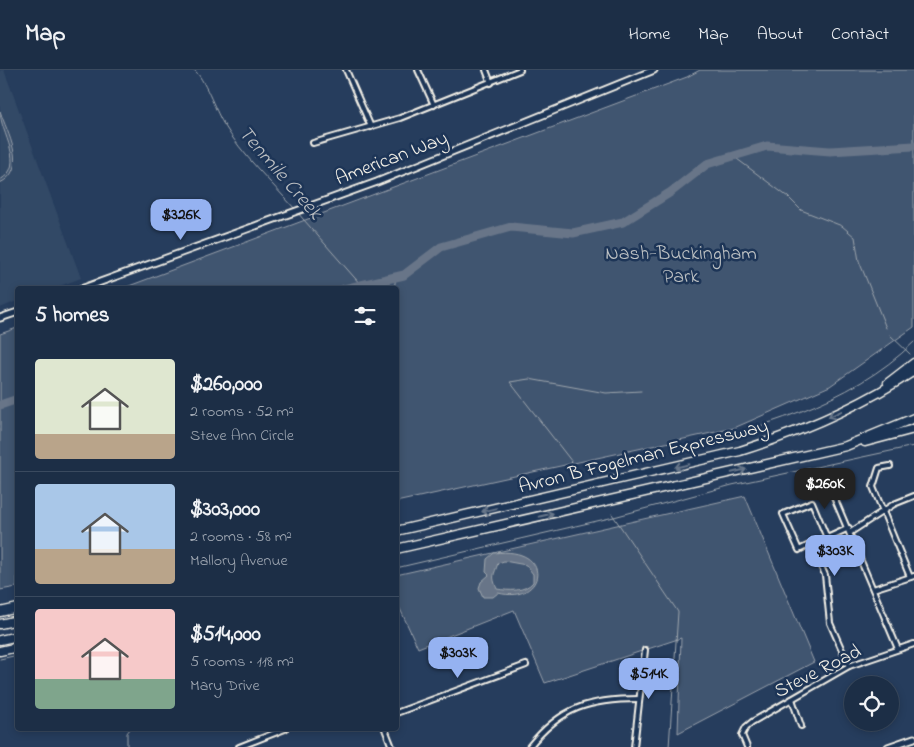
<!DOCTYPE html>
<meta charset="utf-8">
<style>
:root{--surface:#1c2e46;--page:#293a51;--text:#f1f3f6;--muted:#a0a8b3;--line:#3a4a5f;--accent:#95b2f1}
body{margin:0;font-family:"Indie Flower",sans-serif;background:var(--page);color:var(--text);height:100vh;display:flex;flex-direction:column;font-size:19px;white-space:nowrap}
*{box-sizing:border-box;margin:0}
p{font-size:16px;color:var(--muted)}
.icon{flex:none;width:28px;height:28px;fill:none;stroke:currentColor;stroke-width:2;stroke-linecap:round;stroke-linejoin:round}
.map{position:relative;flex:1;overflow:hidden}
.side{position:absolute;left:15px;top:216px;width:384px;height:445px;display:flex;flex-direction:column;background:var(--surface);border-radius:5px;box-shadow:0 2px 8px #0003,0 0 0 1px var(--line)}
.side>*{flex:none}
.fabs{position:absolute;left:844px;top:606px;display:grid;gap:10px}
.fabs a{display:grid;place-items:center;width:55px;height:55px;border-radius:50%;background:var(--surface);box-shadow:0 2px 8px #0003,0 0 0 1px var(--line);font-size:25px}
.price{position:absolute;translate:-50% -42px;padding:0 11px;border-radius:10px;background:var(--accent);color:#111;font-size:16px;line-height:32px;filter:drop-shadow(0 1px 2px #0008)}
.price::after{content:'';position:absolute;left:50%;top:30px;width:15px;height:11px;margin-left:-8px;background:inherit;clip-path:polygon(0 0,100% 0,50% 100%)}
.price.on{background:#222;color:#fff}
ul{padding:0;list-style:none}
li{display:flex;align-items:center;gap:15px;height:125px;padding:0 20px}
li+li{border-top:1px solid var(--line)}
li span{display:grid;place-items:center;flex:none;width:140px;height:100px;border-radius:5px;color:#555}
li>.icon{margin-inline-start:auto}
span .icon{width:60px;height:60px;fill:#fffc;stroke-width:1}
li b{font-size:21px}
h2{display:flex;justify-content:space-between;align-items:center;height:60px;padding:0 20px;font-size:21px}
header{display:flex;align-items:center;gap:30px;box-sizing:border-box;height:70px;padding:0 25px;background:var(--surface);border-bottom:1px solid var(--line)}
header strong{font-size:24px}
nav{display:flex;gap:28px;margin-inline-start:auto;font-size:18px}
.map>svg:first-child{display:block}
.built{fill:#334966}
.green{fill:#40546f;stroke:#9aa2ac}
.water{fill:#677588;stroke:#9fa7ae;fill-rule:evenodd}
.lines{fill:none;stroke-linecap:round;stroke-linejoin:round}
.stream{stroke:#9fa7ae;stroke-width:1}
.river{stroke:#677588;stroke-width:9}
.street-casing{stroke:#f4f1e8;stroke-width:8}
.secondary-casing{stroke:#f4f1e8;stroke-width:9}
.highway-casing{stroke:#f4f1e8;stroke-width:11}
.street{stroke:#1d3557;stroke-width:4}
.secondary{stroke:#1d3557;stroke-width:5.5}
.highway{stroke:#1d3557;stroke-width:8}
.oneway{stroke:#68778a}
.labels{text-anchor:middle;stroke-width:5;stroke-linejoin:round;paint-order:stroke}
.street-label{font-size:20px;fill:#f4f1e8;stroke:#1d3557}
.park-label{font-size:20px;fill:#bec2c4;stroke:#1d3557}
.water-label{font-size:21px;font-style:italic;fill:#bcbfc2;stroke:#1d3557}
</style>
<header>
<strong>Map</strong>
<nav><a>Home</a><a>Map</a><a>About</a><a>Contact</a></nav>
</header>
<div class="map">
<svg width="914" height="677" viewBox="0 0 914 677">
<rect width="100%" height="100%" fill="#263d5d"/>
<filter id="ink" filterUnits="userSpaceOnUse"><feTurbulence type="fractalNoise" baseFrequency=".02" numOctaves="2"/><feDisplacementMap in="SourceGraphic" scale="10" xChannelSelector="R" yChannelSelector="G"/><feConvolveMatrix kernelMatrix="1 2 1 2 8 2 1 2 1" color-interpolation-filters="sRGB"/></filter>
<g filter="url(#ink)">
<path class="built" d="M0,0h4l77,208 -29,11h-34l-1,12 -17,7z"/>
<g class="green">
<path d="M700,0h214v257l-84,59 -96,42 -338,74v-213h-275l566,-212z"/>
<path d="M0,41c7,22 29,58 0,72v-3c27,-15 0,-47 0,-69z"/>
<path d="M17,258v259l-17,3v-256z"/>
<path d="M745,426l69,166 -136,71 3,-95 -136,45 -31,-73 -96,38 -22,-48v-25z"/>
</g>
<path class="water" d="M494,483c60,-8 53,52 4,40l-5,4h-10l-4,-9 2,-6 8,-7 -3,-3 1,-13zM504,491l22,4 7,9v8c-8,10 -24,9 -36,7 -6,-14 -3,-13 1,-26z"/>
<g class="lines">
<g class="stream">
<path d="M194,0c10,7 21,40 29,53 19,32 48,59 72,86"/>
<path d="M733,86l55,41 13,13 41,16 13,11 4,24 27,67"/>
<path d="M297,142l64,73"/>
<path d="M394,219l2,-12"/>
<path d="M890,265l20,19"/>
<path d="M672,381c84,-23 178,-46 242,-109"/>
<path d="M582,405l-72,-93 19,-3 77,14 35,-2"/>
<path d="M612,444l66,98 -9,135"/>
<path d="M396,498l218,-51 118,-32 182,-39"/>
<path d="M0,589l18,-4"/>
<path d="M127,677v-14l3,-4"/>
</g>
<g class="river">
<path d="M344,219l60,-14 37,-28 70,-20 62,6 50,-11 48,-30 36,-28 60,-18 63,5 84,-5"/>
<path d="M0,335l18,-6"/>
</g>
<defs>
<g id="street">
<path d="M346,0l25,57"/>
<path d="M418,0l16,35"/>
<path d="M486,0l5,13"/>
<path d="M313,73l87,-25 120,-48"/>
<path d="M890,396l-11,2 -6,19 37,90"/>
<path d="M834,427l64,152"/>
<path d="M851,462l43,-28 20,-8"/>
<path d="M827,468l22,-10"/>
<path d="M811,474l16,-6 -15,-36 -29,12 16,36 12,-6 14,31 5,48 19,43"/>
<path d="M873,519l41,-13"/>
<path d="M792,629l9,27"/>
<path d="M396,643l130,-48"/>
<path d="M385,659l7,18"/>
<path d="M239,677l46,-18"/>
<path d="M529,677c32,-40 61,-48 110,-48"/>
<path d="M634,677l11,-97"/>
<path d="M747,677l-5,-12 4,-8 6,-5 97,-56 65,-22"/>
</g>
<g id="secondary">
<path d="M81,219l296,-107 277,-112"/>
<path d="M0,248l18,-6"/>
<path d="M888,677l26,-9"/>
</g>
<g id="highway">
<path d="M888,313l26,-20"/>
<path d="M865,372l49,-13"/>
<path d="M396,461l344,-80c60,-19 121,-45 174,-80"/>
<path d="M396,479l450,-103 68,-28"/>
<path d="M0,542l18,-4"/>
<path d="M0,554l18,-4"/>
<path d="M0,570l18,-4"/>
<path d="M0,581l18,-4"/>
</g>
</defs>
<use href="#street" class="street-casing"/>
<use href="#secondary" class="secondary-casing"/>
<use href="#highway" class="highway-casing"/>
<use href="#street" class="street"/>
<use href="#secondary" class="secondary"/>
<use href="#highway" class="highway"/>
</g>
<defs><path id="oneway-shaft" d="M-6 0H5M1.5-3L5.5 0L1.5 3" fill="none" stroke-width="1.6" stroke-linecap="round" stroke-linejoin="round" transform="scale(1.25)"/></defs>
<g class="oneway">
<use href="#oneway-shaft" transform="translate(835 344) rotate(155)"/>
<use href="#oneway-shaft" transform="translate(682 396) rotate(167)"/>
<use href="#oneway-shaft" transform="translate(739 401) rotate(-13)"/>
<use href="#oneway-shaft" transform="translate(489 440) rotate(167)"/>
<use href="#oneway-shaft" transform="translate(546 445) rotate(-13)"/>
</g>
</g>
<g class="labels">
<g class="street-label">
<text transform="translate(391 87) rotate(-21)" y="7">American Way</text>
<text transform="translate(643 385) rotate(-14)" y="7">Avron B Fogelman Expressway</text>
<text transform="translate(817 600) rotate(-27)" y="7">Steve Road</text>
</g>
<g class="park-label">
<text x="681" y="189">Nash-Buckingham<tspan x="681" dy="23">Park</tspan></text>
</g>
<g class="water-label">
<text transform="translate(281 102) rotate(49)" y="7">Tenmile Creek</text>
</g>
</g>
</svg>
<div class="fabs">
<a><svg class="icon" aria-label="locate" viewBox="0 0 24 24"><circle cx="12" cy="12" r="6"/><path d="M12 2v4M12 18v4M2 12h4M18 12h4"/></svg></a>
</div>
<b class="price" style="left:181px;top:171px">$326K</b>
<b class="price on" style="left:825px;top:440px">$260K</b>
<b class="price" style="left:835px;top:507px">$303K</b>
<b class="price" style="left:458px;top:609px">$303K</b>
<b class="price" style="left:649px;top:630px">$514K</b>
<section class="side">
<h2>5 homes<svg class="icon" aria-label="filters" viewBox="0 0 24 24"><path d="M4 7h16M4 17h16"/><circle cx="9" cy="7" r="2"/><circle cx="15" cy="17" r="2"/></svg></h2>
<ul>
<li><span style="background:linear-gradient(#dfe7d0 75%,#b9a48a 0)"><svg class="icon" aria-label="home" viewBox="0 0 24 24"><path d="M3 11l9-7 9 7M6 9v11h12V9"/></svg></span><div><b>$260,000</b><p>2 rooms · 52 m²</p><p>Steve Ann Circle</p></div></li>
<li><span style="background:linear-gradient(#a9c7e8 65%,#b9a48a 0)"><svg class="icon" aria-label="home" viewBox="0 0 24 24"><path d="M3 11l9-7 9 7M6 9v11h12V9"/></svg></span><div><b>$303,000</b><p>2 rooms · 58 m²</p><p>Mallory Avenue</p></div></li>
<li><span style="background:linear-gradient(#f6c9c9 70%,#7fa58c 0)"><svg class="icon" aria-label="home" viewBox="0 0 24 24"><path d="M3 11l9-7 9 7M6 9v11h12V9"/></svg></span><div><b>$514,000</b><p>5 rooms · 118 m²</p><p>Mary Drive</p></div></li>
</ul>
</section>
</div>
